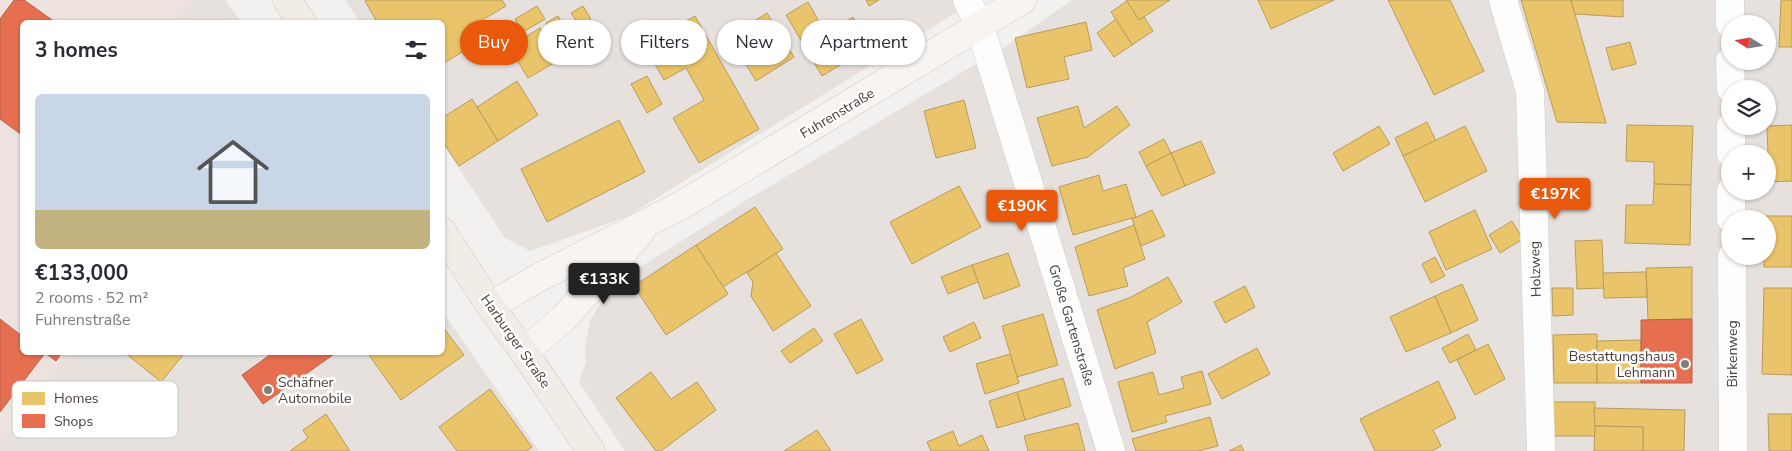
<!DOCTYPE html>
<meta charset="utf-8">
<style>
:root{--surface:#fff;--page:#f7f7f7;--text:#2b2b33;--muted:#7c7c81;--line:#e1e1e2;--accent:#ea580c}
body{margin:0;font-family:"Nunito Sans",sans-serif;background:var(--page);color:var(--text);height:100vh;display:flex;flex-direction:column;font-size:19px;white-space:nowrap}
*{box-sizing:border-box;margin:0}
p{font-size:16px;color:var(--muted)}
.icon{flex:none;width:28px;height:28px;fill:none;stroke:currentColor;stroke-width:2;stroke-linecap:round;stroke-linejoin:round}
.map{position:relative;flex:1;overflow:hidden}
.drawer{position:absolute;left:20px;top:20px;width:425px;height:335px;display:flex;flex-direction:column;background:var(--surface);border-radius:8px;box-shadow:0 1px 4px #0004}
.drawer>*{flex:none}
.hud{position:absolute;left:460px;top:20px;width:475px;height:45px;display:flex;gap:10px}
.needle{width:32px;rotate:281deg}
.tools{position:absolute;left:1721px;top:15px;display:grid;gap:10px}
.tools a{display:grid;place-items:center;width:55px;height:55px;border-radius:50%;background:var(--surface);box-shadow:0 1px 4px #0004;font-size:25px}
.price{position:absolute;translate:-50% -42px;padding:0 11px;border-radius:5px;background:var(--accent);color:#fff;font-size:16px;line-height:32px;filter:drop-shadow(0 1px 2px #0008)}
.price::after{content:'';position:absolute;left:50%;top:30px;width:15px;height:11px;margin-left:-8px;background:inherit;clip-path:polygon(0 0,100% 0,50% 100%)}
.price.on{background:#222;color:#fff}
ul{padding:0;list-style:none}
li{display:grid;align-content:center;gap:10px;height:265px;padding:0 15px}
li+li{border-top:1px solid var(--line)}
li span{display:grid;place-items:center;height:155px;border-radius:8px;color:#555}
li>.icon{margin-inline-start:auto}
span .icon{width:90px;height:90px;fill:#fffc;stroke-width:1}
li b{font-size:21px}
h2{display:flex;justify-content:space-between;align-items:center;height:60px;padding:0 15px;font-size:21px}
.chip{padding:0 18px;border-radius:22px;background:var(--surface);box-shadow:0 1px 4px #0004;font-size:18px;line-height:45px}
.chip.on{background:var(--accent);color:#fff}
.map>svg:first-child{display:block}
.residential{fill:#e6e1dd;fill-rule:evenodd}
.commercial{fill:#ede2dd}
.homes{fill:#e9c46a;stroke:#b99c5c}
.shops{fill:#e76f51;stroke:#b8614a}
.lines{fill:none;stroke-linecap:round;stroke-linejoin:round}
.street-casing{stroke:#d0cdcb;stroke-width:29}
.secondary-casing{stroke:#d3cdc8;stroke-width:29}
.primary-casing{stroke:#d4c8be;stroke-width:29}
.street{stroke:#fdfdfd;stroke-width:28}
.secondary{stroke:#f7f4f2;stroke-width:28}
.primary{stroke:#f1ece6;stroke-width:28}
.poi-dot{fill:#847e7a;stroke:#fff;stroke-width:2}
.labels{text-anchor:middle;stroke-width:5;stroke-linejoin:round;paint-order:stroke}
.street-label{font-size:14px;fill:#49403b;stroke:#fff}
.poi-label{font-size:14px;fill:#49403b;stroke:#fff;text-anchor:end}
.key{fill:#fff;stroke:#c8c6c4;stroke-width:1}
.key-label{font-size:14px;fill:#49403b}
</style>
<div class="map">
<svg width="1792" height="451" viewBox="0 0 1792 451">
<rect width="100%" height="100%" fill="#f3f1ef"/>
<g class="residential">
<path d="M192,0h33l16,22h-65z"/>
<path d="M345,0h631l-350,217 -96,34 -25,-13 -62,-93 -1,-123h-82z"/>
<path d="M1072,0h720v451h-1167l-46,-69 7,-20 -1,-16 5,-25 8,-14 36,-36 111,-70 258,-153zM1730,24h38v37h-38zM1730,89h38v37h-38zM1730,154h38v37h-38zM1730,219h38v37h-38z"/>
<path d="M443,312l96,139h-539v-7l70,-91 372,-1z"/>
</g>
<path class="commercial" d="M0,0h192l-16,22h-154v330l48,1 -70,91z"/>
<g class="homes">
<path d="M366,0h136l4,6 -34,20 9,15 -39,23v-42h-65l-12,-21z"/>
<path d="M866,0h13l-10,6z"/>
<path d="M1126,0h44l-31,20z"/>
<path d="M1258,0h76l-63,29z"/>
<path d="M1388,0h62l34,71 -50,24z"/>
<path d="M1521,0h50l35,123 -49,-1z"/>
<path d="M1571,0h52v17l-48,-3z"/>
<path d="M1781,0h11v47h-13z"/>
<path d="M1127,1l12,19 5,-3 9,14 -21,14 -21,-33z"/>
<path d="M808,2l18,32 27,-17 17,30 -48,29 -36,-61z"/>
<path d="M537,6l8,13 -22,13 -8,-13z"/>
<path d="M583,6l8,13 -11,7 -9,-13z"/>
<path d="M767,13l27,44 -38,24 -27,-44z"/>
<path d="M558,16l6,11 -12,6 -6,-10z"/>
<path d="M695,16l64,113 -60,34 -26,-45 31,-18 -18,-32 -22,12 -20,-35z"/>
<path d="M1116,19l16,26 -18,12 -17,-24z"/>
<path d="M1086,22l6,28 -28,7 5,22 -42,9 -12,-50z"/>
<path d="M540,28l19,32 -31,18 -19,-31z"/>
<path d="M1630,42l6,22 -24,6 -6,-22z"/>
<path d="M647,76l15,28 -15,9 -16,-29z"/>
<path d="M517,81l21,34 -40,26 -21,-34z"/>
<path d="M472,99l26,42 -39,25 -17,-26v-22z"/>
<path d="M964,100l12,48 -40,10 -12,-47z"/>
<path d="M1078,106l6,22 33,-22 13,19 -42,32 -36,9 -15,-48z"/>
<path d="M619,120l26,52 -98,50 -26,-53z"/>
<path d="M1427,122l9,19 -33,15 -8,-18z"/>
<path d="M1627,125l66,1 -2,59 -37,-1v-22l-28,-1z"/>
<path d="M1792,125v56l-23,1 -2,-56z"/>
<path d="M1379,126l11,18 -47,27 -10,-18z"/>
<path d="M1465,126l22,45 -62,31 -22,-46z"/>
<path d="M1164,139l7,14 -25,13 -7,-14z"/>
<path d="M1201,141l14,32 -30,13 -14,-33z"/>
<path d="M1171,153l14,33 -23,10 -16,-30z"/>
<path d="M1099,175l4,16 23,-7 10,33 -63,18 -14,-48z"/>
<path d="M1654,184l37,1 -1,60 -65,-2 1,-38h27z"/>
<path d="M959,186l22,41 -69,37 -22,-42z"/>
<path d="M755,207l28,42 -60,38 -27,-42z"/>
<path d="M1152,210l13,26 -24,10 -9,-27z"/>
<path d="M1475,210l17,39 -46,21 -17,-38z"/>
<path d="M1764,216h28v51h-28v-11h4v-37h-4z"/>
<path d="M1512,221l11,18 -23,14 -11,-18z"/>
<path d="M1134,225l11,34 -22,9 5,18 -39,10 -14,-49z"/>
<path d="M1602,240l2,48 -27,1 -2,-48z"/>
<path d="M696,245l32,49 -62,41 -32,-49z"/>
<path d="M776,253l35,53 -38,25 -22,-35 2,-14 -6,-9z"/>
<path d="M1008,253l12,33 -36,13 -12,-34z"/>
<path d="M1435,257l10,19 -14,7 -9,-19z"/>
<path d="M972,265l6,17 -30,12 -7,-17z"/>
<path d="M1692,267v52l-44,1 -2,-52z"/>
<path d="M1646,272l1,25 -43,1 -1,-25z"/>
<path d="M1168,277l14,25 -35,20 9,31 -41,16 -18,-59 34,-13z"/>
<path d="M1462,284l16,36 -27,13 -16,-37z"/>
<path d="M1245,286l10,21 -30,16 -11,-21z"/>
<path d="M1552,288h21v27l-20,1z"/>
<path d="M1764,288h28v87l-30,-1z"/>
<path d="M1435,296l16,37 -45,19 -16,-35z"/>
<path d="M1043,314l15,51 -41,12 -15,-51z"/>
<path d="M861,319l22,41 -26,14 -23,-40z"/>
<path d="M974,322l7,16 -31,14 -7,-15z"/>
<path d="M442,326l22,29 -63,45 -32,-45 4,-3h69z"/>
<path d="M814,328l9,13 -33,22 -9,-12z"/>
<path d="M1468,334l8,16 -26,13 -8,-15z"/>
<path d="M1597,334v49h-43l-1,-48z"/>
<path d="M1641,340v43h-44v-42z"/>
<path d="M1488,344l17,35 -30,16 -18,-35z"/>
<path d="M1257,348l13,26 -48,25 -14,-25z"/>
<path d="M124,352h56l3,3 -22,27z"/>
<path d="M1010,354l9,29 -34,11 -9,-30z"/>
<path d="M1202,371l9,33 -46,12 2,6 -35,10 -14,-50 35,-10 6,23 25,-7 -3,-11z"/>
<path d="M651,372l20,27 26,-17 19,28 -55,41h-5l-40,-53z"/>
<path d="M1063,378l8,28 -46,14 -8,-28z"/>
<path d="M1438,381l18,37 -23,12 8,16 -9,5h-57l-15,-32z"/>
<path d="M490,389l42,58 -5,4h-70l-18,-24z"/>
<path d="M1017,392l8,28 -28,8 -8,-27z"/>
<rect x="1552" y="402" width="43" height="34"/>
<path d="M1594,408l91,2 -1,41h-41v-24l-48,-1z"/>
<path d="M326,414l24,37h-60l18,-13 -5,-8z"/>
<path d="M1768,414h24v37h-23z"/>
<path d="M1210,417l8,29 -20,5h-62l-4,-12z"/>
<path d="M1078,423l7,28h-57l-4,-15z"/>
<path d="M1595,426l48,1v24h-49z"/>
<path d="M817,430l14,21h-47z"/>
<path d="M953,431l6,15 23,-11 7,16h-58l-4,-9z"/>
<path d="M1241,445l3,6h-15z"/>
</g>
<g class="shops">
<path d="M14,0h10l31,22h-33v113l-22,-16v-100z"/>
<path d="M0,319l22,17v16l23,1 -45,59z"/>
<path d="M1692,319v64h-51v-63z"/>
<path d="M44,352h18l-6,9z"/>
<path d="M274,352h63l-74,52 -21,-29z"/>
</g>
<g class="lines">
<defs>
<g id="street">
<path d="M967,0l13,27 131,424"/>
<path d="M1503,0l27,91 11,360"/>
<path d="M1730,0v24"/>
<path d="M1730,61l1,28"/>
<path d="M1731,126v28"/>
<path d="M1731,191v28"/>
<path d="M1732,256l1,195"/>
</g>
<g id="secondary">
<path d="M490,306l48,-28 144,-73 340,-205"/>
<path d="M524,352l39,-33 77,-86"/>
</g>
<g id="primary">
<path d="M287,0l15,22"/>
<path d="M442,231l48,75 34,46 67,99"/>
</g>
</defs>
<use href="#street" class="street-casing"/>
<use href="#secondary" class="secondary-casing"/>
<use href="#primary" class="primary-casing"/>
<use href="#street" class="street"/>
<use href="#secondary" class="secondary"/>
<use href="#primary" class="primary"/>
</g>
<g class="poi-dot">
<circle cx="1685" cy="364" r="5"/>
<circle cx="268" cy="390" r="5"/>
</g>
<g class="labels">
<g class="street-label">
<text transform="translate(837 113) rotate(-31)" y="5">Fuhrenstraße</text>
<text transform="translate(1535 269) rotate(-92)" y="5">Holzweg</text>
<text transform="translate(1072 325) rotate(73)" y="5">Große Gartenstraße</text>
<text transform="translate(516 341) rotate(55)" y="5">Harburger Straße</text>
<text transform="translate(1732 354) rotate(-90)" y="5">Birkenweg</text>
</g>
<g class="poi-label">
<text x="1675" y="361">Bestattungshaus<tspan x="1675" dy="16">Lehmann</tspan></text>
<text x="278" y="387" text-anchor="start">Schäfner<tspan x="278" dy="16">Automobile</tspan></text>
</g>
</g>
<rect x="12" y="381" width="166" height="57" rx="8" class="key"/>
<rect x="22" y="392" width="23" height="13" fill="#e9c46a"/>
<rect x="22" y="414" width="23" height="14" fill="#e76f51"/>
<g class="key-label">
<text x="54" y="403">Homes</text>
<text x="54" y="426">Shops</text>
</g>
</svg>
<div class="tools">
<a><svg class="needle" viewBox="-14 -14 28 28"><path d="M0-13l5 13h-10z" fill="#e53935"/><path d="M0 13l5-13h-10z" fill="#7c7c81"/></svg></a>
<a><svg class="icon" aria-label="layers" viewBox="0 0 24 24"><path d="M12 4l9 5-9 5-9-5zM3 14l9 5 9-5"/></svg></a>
<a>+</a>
<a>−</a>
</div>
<b class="price" style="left:1555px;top:220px">€197K</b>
<b class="price" style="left:1022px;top:232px">€190K</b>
<b class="price on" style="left:604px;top:305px">€133K</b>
<div class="hud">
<a class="chip on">Buy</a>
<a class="chip">Rent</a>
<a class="chip">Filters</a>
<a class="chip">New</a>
<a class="chip">Apartment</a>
</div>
<section class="drawer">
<h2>3 homes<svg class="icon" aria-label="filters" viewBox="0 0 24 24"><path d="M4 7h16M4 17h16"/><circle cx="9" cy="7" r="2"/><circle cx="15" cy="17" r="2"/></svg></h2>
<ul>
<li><span style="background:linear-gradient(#c9d6e8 75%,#c2b280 0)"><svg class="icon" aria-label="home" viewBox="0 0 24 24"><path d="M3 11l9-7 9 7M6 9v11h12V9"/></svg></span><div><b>€133,000</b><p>2 rooms · 52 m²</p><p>Fuhrenstraße</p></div></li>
</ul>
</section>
</div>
